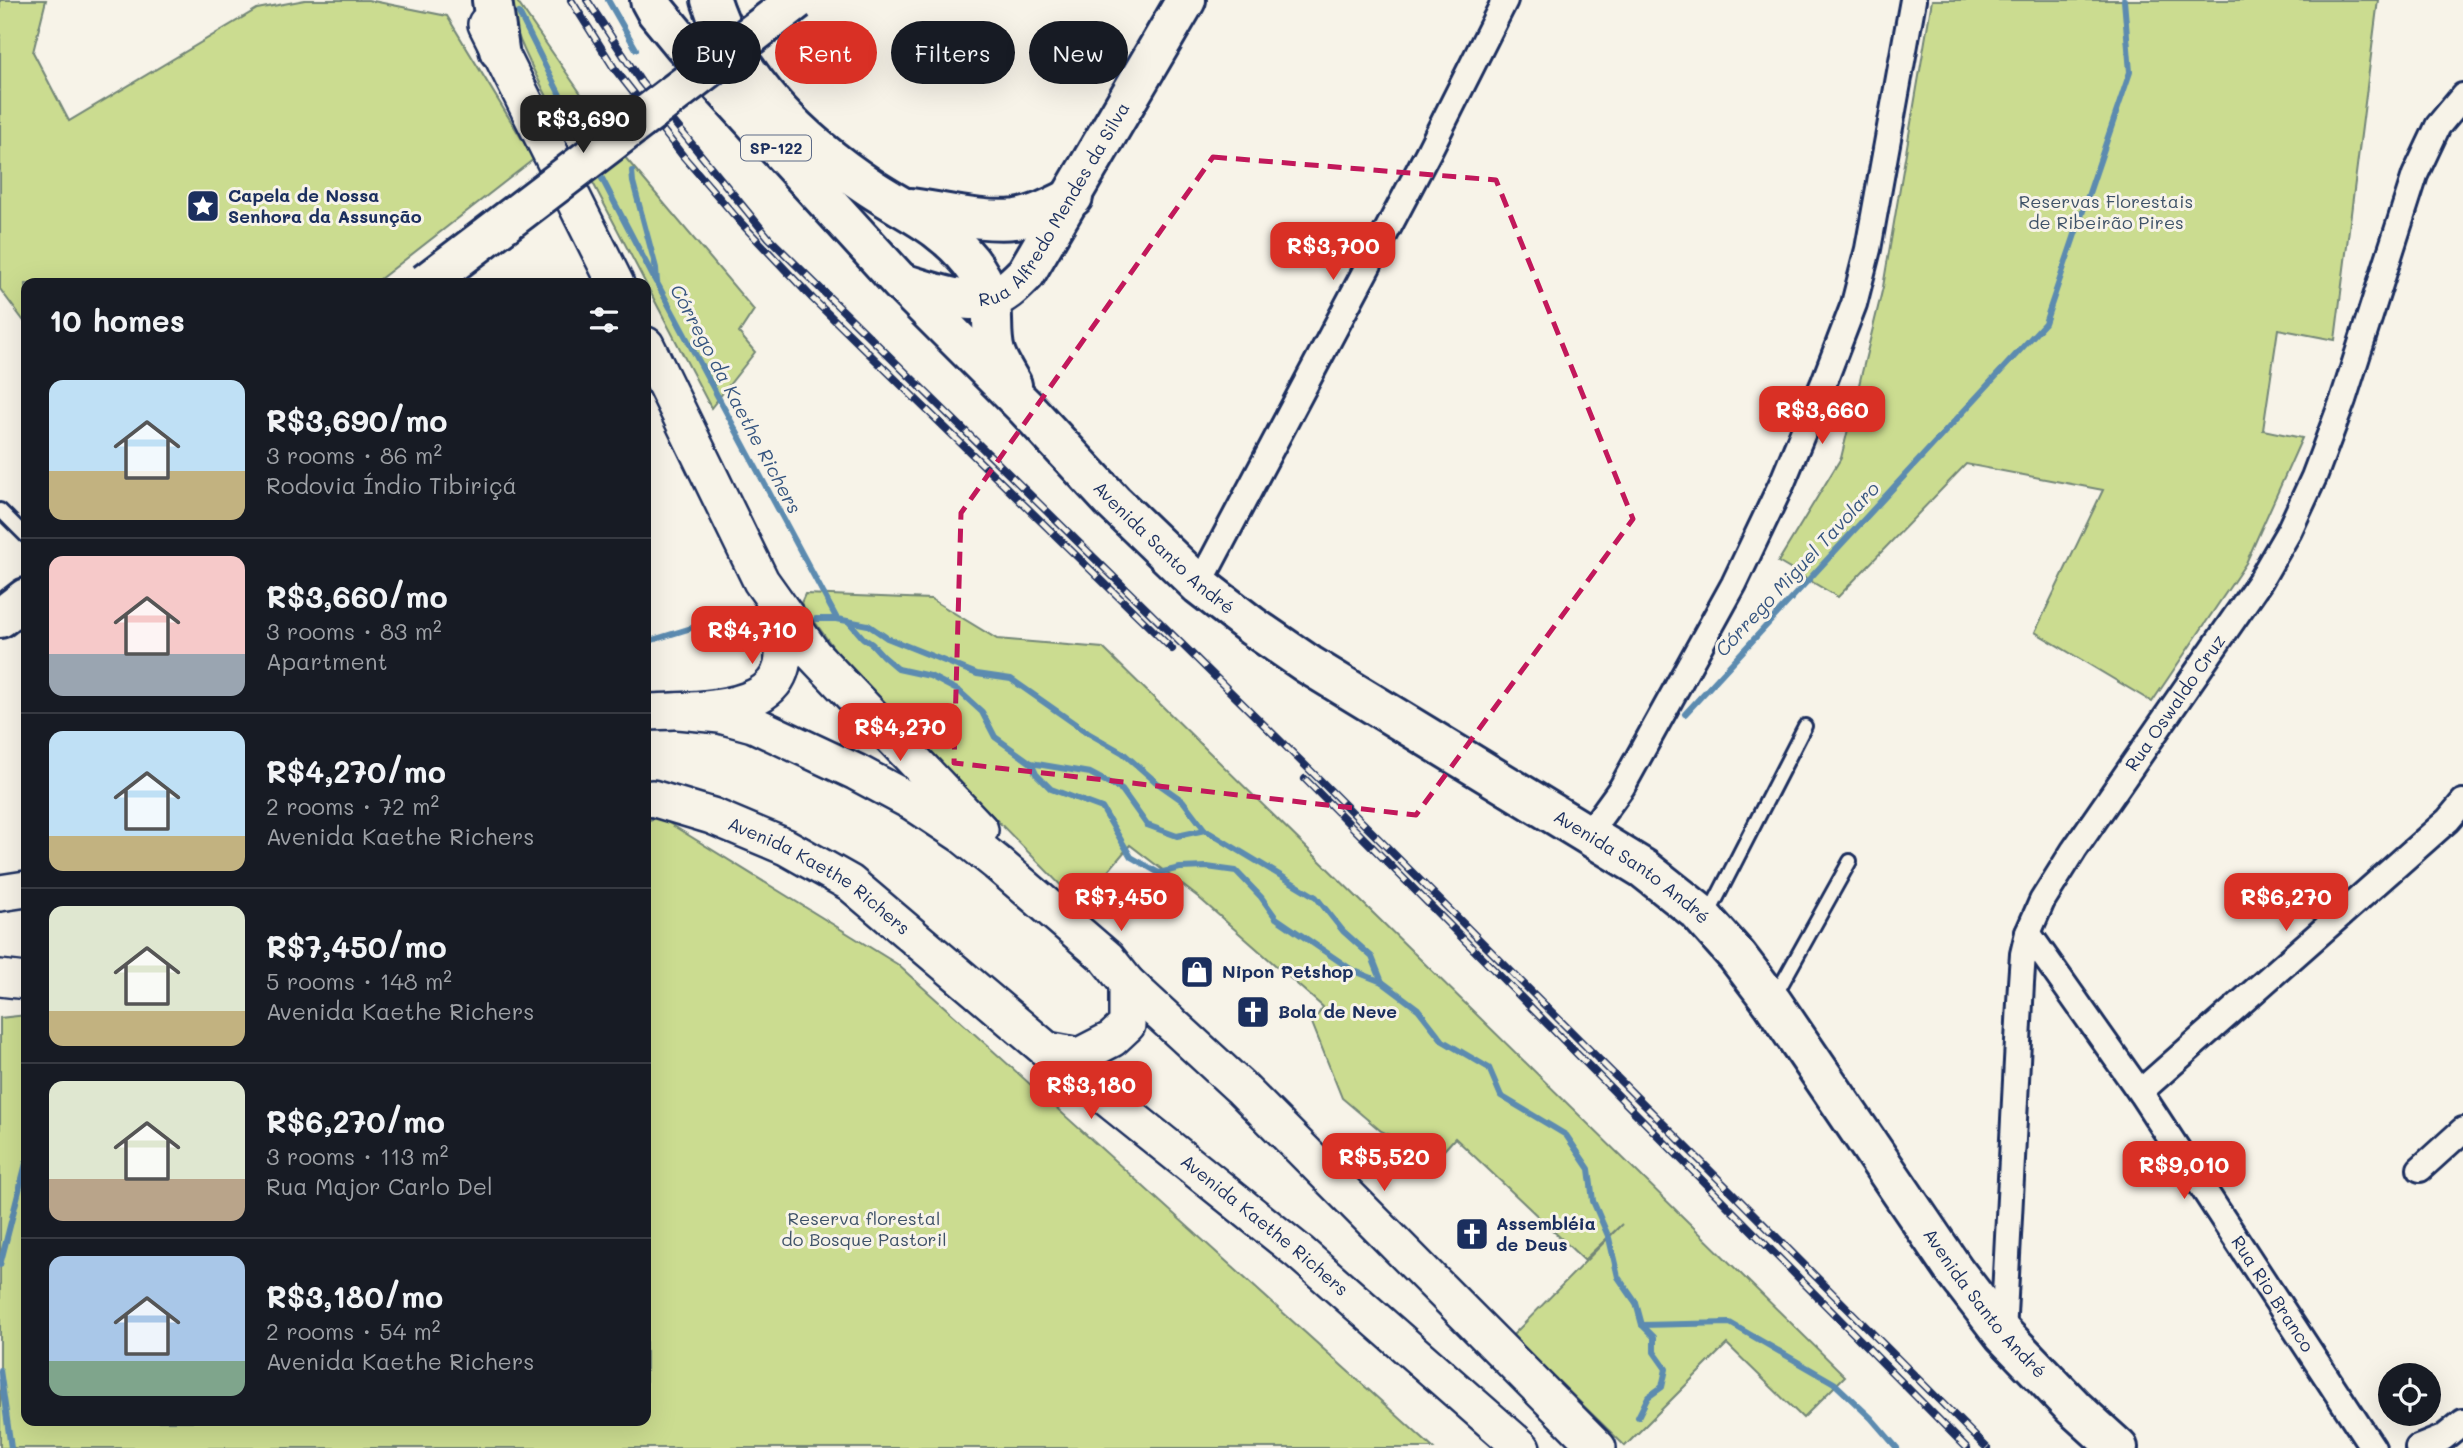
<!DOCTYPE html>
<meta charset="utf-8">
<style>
:root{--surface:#171b24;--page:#20242c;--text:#f1f3f6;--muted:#9ea1a6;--line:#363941;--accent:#d93025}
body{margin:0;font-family:Mali,sans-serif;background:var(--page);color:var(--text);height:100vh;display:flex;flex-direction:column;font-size:26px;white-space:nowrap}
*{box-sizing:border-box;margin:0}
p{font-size:23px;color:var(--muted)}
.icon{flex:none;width:38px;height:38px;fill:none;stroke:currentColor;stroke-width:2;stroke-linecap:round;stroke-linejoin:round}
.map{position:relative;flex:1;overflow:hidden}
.drawer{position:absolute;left:21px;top:278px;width:630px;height:1148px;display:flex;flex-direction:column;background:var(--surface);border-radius:14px;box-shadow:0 7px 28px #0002}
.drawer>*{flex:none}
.top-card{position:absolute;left:672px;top:21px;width:665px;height:63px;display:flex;gap:14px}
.fabs{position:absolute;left:2378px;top:1363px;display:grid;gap:14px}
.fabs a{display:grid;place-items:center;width:63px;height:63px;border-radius:50%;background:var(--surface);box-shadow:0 7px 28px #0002;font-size:35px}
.price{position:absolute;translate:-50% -60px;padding:0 16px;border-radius:14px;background:var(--accent);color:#fff;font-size:23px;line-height:46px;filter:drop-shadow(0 2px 4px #0008)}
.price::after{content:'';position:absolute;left:50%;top:42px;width:21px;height:16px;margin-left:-10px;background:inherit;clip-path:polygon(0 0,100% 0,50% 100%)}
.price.on{background:#222;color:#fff}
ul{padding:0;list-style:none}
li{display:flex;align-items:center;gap:21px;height:175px;padding:0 28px}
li+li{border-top:2px solid var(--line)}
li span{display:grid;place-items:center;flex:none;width:196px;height:140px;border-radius:14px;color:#555}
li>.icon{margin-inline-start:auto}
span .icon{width:84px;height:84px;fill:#fffc;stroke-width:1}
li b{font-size:30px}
h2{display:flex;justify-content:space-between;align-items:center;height:84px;padding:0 28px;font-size:30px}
.pill{padding:0 24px;border-radius:32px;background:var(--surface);box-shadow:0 7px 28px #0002;font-size:24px;line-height:63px}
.pill.on{background:var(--accent);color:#fff}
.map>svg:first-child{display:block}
.green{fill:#cbdc90;stroke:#738677;stroke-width:2}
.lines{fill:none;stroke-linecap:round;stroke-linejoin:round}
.stream{stroke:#5b8bb0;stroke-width:6}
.lane-casing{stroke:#1b2f5e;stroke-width:18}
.street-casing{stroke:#1b2f5e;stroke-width:30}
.secondary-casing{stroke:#1b2f5e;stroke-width:40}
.highway-casing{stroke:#1b2f5e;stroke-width:44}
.lane{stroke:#f7f3e8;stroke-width:12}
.street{stroke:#f7f3e8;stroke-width:24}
.secondary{stroke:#f7f3e8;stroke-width:35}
.highway{stroke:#f7f3e8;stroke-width:38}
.rail-casing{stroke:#1b2f5e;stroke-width:8}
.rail{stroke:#f7f3e8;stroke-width:5;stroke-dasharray:16;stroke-linecap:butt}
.highway-bridge-casing{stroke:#1b2f5e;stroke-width:44;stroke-linecap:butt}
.highway-bridge{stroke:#f7f3e8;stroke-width:38}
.marked{fill:none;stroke:#c2185b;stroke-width:5;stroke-dasharray:14 9;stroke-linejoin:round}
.labels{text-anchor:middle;stroke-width:6;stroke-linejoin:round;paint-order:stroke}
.shield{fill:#f7f3e8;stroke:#5d6a87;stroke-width:2}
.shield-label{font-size:16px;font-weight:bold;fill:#1b2f5e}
.poi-label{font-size:18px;font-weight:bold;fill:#1b2f5e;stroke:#f7f3e8;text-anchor:start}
.street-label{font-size:18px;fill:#1b2f5e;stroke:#f7f3e8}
.park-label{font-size:18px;fill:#3e5268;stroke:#f7f3e8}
.water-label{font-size:19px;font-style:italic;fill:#365580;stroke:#f7f3e8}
</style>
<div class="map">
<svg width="2463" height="1448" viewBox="0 0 2463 1448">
<rect width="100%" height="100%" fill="#f7f3e8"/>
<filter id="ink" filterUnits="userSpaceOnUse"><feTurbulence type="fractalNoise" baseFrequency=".0143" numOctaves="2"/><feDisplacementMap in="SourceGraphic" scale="14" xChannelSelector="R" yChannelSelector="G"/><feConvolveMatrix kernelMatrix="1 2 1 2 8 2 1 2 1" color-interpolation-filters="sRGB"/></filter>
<g filter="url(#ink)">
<g class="green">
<path d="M0,0h46l-13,52 36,69 188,-112 48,-9h63l79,16 87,143 -159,124 -349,1v40l-26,-35z"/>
<path d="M511,0h5l79,114 -28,21c-12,-25 -63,-112 -56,-135z"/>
<path d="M1932,0h446l-43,340 -57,-11 -15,101 39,8 -56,125 -94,139 -117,-70 68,-142 -137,-26 -128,133 -60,-35 63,-104 42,-171z"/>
<path d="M624,156l130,154 -15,23 16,19 -44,56 -119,-227z"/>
<path d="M805,594l126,5 66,40 106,9 742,728 -42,42 -76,-74 -102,102 -113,-110 110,-112 -38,36 -129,-122 -18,20 -56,-27 -39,-33 -30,-75 11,-16 -125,-110 -68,-52 -50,60 -231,-236 -48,-66z"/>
<path d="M659,817l238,147 536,484h-1433v-430l26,-3v406h620v-600z"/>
</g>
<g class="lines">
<g class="stream">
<path d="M608,0l28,49"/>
<path d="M519,13l66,132"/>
<path d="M596,167l60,115"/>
<path d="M632,171l1,11 23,86 1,15 180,336 31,6 19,13 90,36 34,5 77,54 35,20 33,29 27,19 22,29 111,67 27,34 29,26 10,25 36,27 25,32 46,27 12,28 65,39 23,34 4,32 16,37 9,39 18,26 6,22 12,12v15l12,17 -4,18 -14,10 -10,20"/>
<path d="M816,619h21"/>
<path d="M850,623l13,15 9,6 11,12 15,13 32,7 29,15 23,21 13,25 36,26 59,10 32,17 25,35 30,11 28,-6"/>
<path d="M646,642l65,-20 35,-1"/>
<path d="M1685,714l360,-391 85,-251 -6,-72"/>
<path d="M1031,763l5,11 15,15 51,19 29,49 28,16 21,-5 27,-1 29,4 25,26 15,21 76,52 30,12"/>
<path d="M0,1265l26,-102"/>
<path d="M1642,1325l88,-2 104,60 37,35 26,30"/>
<path d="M0,1370l11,78"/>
</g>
<defs>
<g id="lane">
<path d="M0,510l26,26"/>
<path d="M1707,917l98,-191"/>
<path d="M1775,996l75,-135"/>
</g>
<g id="street">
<path d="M1199,585l230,-434 76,-151"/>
<path d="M1588,834l34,-47 112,-203 48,-101 42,-101 30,-78 14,-55 45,-249"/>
<path id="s1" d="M2028,933l112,159 233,356"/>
<path d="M2140,1092l308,-272 15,-18"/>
<path d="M2420,1169l43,-39"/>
<path id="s2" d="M2003,1334l18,-351 2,-29 5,-21 14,-32 32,-51 186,-269 29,-50 25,-54 29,-77 72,-225 23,-49 25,-30"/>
<path d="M2418,1448l25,-10 20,-16"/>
</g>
<g id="secondary">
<path d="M486,24l130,260"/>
<path d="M646,345l115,236 52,73 167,176"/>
<path d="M679,711l41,4 33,9 103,48 56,30 50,33 35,28 110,95 20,25 113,104 358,361"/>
<path d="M646,712c71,-3 169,1 127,-102"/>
<path id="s3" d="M646,799l6,-1 60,18 74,31 64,36 197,167 252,202 223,196"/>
<path d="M0,893l26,-4"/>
<path d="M0,978l26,3"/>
<path d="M1047,1050l32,6 33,-17 15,-14v-42"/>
</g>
<g id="highway">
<path d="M492,0l7,50"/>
<path id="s4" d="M650,0l6,11 28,34 216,237 126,126 87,94 86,83 53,41 57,39 335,204 53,42 40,45 35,46 182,268 49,64 71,74 44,40"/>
<path d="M711,0c26,80 92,143 160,188 38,25 69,36 99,73 8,10 16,25 20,37 4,18 0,36 5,54 4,12 11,22 17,33"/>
<path d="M911,208c31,4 73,15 105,11 20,-3 39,-13 57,-22"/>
<path id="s5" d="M902,283c27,8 59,21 88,16 14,-3 26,-16 36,-26l160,-273"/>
<path d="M0,618l26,-20"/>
</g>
</defs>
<use href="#lane" class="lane-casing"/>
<use href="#street" class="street-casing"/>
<use href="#secondary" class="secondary-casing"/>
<use href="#highway" class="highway-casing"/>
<use href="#lane" class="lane"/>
<use href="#street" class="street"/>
<use href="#secondary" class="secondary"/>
<use href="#highway" class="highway"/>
<defs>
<g id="rail">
<path d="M571,0l43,68 69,88 59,68 71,75 359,350"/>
<path d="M587,0l54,82 128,156 547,538 671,672"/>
<path d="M1305,779l662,669"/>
</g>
</defs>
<use href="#rail" class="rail-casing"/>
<use href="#rail" class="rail"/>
<defs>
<path id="highway-bridge" d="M426,283l371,-283"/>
</defs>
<use href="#highway-bridge" class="highway-bridge-casing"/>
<use href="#highway-bridge" class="highway-bridge"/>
</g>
</g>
<path class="marked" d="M1213,157l283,23 137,339 -217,296 -462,-52 7,-250z"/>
<defs>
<symbol id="sight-square" viewBox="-11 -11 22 22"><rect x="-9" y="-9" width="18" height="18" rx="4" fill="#1b2f5e" stroke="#f7f3e8"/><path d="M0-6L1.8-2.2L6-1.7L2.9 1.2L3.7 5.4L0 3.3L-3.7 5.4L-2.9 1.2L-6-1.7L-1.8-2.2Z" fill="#fff"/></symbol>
<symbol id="shop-square" viewBox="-11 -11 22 22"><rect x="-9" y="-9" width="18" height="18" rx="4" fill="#1b2f5e" stroke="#f7f3e8"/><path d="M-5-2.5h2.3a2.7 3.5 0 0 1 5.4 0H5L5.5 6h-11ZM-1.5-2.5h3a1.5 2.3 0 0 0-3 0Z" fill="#fff"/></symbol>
<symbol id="church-square" viewBox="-11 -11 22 22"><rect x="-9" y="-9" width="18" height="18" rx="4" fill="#1b2f5e" stroke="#f7f3e8"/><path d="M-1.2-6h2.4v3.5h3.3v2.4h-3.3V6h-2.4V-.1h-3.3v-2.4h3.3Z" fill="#fff"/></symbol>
</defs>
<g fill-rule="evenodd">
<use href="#sight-square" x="184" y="187" width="38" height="38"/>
<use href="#shop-square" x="1178" y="953" width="38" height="38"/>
<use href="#church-square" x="1234" y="993" width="38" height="38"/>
<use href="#church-square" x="1453" y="1215" width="38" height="38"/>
</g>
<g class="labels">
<rect class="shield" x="741" y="135.5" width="70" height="25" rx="5"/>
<g class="shield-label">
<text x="776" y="154">SP-122</text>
</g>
<g class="poi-label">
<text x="228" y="202">Capela de Nossa<tspan x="228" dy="21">Senhora da Assunção</tspan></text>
<text x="1222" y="978">Nipon Petshop</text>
<text x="1278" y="1018">Bola de Neve</text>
<text x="1496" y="1230">Assembléia<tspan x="1496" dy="21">de Deus</tspan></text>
</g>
<g class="street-label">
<text dy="6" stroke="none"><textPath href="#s5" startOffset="205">Rua Alfredo Mendes da Silva</textPath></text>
<text dy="6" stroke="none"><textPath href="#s4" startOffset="752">Avenida Santo André</textPath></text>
<text dy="6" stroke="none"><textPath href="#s2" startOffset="676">Rua Oswaldo Cruz</textPath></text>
<text dy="6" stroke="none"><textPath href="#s4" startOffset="1320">Avenida Santo André</textPath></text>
<text dy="6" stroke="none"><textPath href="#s3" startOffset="192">Avenida Kaethe Richers</textPath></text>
<text dy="6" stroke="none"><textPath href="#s3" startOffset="760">Avenida Kaethe Richers</textPath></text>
<text dy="6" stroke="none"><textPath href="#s1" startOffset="436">Rua Rio Branco</textPath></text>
<text dy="6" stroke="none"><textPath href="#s4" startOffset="1886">Avenida Santo André</textPath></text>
</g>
<g class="park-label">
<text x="2106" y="208">Reservas Florestais<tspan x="2106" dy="21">de Ribeirão Pires</tspan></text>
<text x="864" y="1225">Reserva florestal<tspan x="864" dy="21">do Bosque Pastoril</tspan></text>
</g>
<g class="water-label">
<text transform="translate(736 399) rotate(62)" y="7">Córrego da Kaethe Richers</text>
<text transform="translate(1797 569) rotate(-47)" y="7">Córrego Miguel Tavolaro</text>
</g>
</g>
</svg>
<div class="fabs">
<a><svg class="icon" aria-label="locate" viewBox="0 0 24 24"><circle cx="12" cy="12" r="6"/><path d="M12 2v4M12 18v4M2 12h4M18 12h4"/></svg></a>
</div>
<b class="price on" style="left:583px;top:155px">R$3,690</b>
<b class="price" style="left:1333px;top:282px">R$3,700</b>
<b class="price" style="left:1822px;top:446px">R$3,660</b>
<b class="price" style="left:752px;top:666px">R$4,710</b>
<b class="price" style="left:900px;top:763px">R$4,270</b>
<b class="price" style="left:1121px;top:933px">R$7,450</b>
<b class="price" style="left:2286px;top:933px">R$6,270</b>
<b class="price" style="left:1091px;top:1121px">R$3,180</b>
<b class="price" style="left:1384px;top:1193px">R$5,520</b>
<b class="price" style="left:2184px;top:1201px">R$9,010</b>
<div class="top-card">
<a class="pill">Buy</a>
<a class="pill on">Rent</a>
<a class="pill">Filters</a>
<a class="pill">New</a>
</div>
<section class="drawer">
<h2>10 homes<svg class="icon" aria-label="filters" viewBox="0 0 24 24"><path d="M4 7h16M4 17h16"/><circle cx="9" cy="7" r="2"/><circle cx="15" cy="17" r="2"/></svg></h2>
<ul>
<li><span style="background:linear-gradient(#bfe0f5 65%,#c2b280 0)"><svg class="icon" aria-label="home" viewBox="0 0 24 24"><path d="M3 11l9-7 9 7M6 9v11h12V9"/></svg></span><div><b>R$3,690/mo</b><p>3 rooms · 86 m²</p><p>Rodovia Índio Tibiriçá</p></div></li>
<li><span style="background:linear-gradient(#f6c9c9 70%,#9aa5b1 0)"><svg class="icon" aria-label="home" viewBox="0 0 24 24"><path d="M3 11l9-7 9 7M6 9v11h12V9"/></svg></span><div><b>R$3,660/mo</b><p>3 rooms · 83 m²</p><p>Apartment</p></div></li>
<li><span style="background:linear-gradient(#bfe0f5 75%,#c2b280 0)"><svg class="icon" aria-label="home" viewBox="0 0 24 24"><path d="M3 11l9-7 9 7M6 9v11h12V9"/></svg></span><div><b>R$4,270/mo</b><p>2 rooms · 72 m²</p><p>Avenida Kaethe Richers</p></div></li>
<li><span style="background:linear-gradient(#dfe7d0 75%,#c2b280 0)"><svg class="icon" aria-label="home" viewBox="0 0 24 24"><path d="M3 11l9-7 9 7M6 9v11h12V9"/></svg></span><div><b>R$7,450/mo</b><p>5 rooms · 148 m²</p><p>Avenida Kaethe Richers</p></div></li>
<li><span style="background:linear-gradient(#dfe7d0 70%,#b9a48a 0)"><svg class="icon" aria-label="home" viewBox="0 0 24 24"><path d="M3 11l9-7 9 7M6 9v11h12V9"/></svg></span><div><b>R$6,270/mo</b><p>3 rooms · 113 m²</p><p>Rua Major Carlo Del</p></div></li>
<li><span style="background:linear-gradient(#a9c7e8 75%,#7fa58c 0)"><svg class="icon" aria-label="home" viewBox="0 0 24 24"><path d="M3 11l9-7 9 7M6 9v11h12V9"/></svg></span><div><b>R$3,180/mo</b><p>2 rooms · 54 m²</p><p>Avenida Kaethe Richers</p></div></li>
</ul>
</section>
</div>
